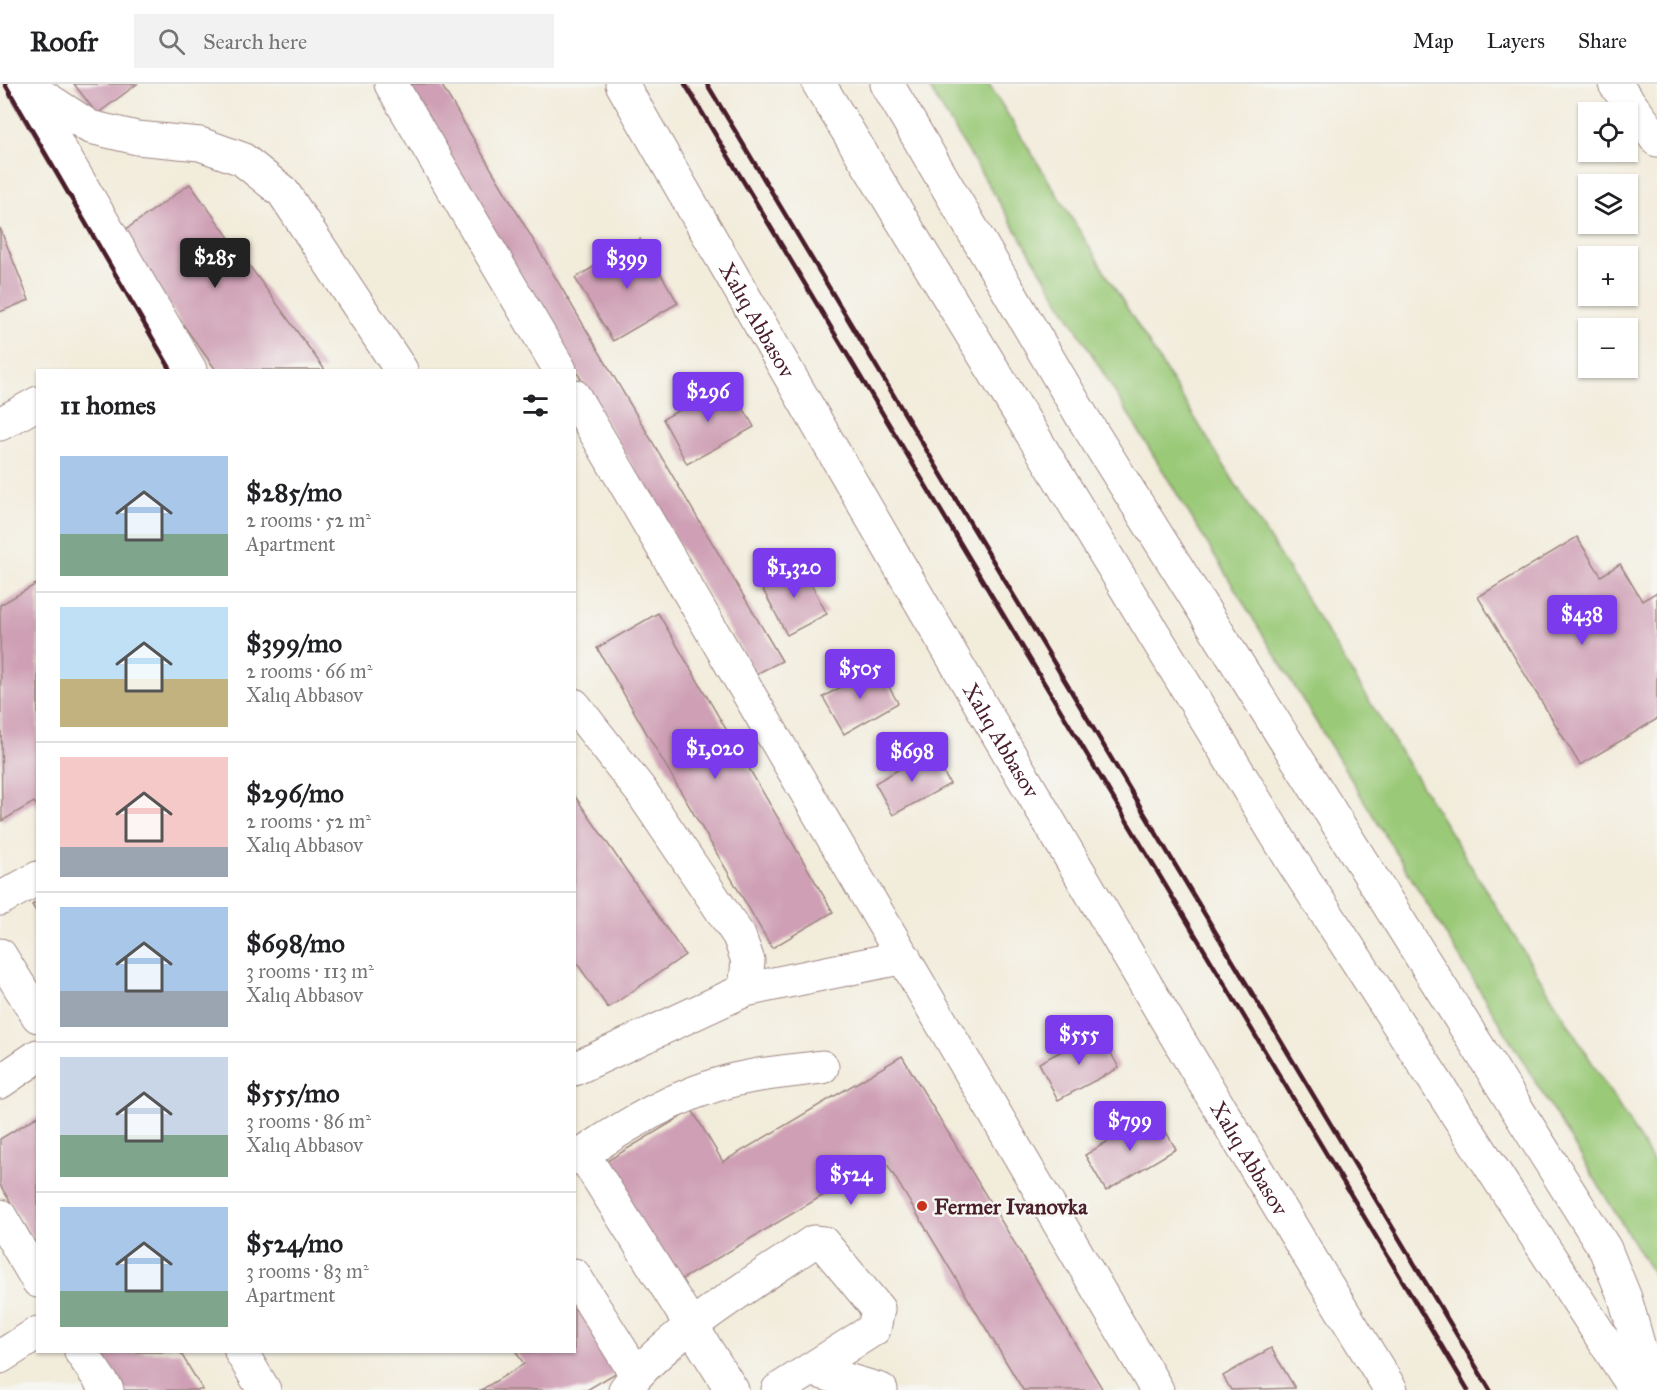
<!DOCTYPE html>
<meta charset="utf-8">
<style>
:root{--surface:#fff;--page:#f2f2f2;--text:#202124;--muted:#757577;--line:#e0e0e0;--accent:#7c3aed}
body{margin:0;font-family:"IM FELL Great Primer",serif;background:var(--page);color:var(--text);height:100vh;display:flex;flex-direction:column;font-size:22px;white-space:nowrap}
*{box-sizing:border-box;margin:0}
p{font-size:20px;color:var(--muted)}
.icon{flex:none;width:33px;height:33px;fill:none;stroke:currentColor;stroke-width:2;stroke-linecap:round;stroke-linejoin:round}
.map{position:relative;flex:1;overflow:hidden}
.panel{position:absolute;left:36px;top:285px;width:540px;height:984px;display:flex;flex-direction:column;background:var(--surface);border-radius:0px;box-shadow:0 2px 4px #0004}
.panel>*{flex:none}
.tools{position:absolute;left:1578px;top:18px;display:grid;gap:12px}
.tools a{display:grid;place-items:center;width:60px;height:60px;border-radius:0px;background:var(--surface);box-shadow:0 2px 4px #0004;font-size:30px}
.price{position:absolute;translate:-50% -51px;padding:0 14px;border-radius:6px;background:var(--accent);color:#fff;font-size:20px;line-height:39px;filter:drop-shadow(0 2px 3px #0008)}
.price::after{content:'';position:absolute;left:50%;top:36px;width:18px;height:14px;margin-left:-9px;background:inherit;clip-path:polygon(0 0,100% 0,50% 100%)}
.price.current{background:#222;color:#fff}
ul{padding:0;list-style:none}
li{display:flex;align-items:center;gap:18px;height:150px;padding:0 24px}
li+li{border-top:2px solid var(--line)}
li span{display:grid;place-items:center;flex:none;width:168px;height:120px;border-radius:0px;color:#555}
li>.icon{margin-inline-start:auto}
span .icon{width:72px;height:72px;fill:#fffc;stroke-width:1}
li b{font-size:26px}
h2{display:flex;justify-content:space-between;align-items:center;height:72px;padding:0 24px;font-size:26px}
header{display:flex;align-items:center;gap:36px;box-sizing:border-box;height:84px;padding:0 30px;background:var(--surface);border-bottom:2px solid var(--line)}
header strong{font-size:28px}
nav{display:flex;gap:33px;margin-inline-start:auto;font-size:21px}
.search{width:420px;height:54px;background:var(--page);display:flex;align-items:center;gap:15px;box-sizing:border-box;padding:0 21px;border-radius:0px;color:var(--muted);font-size:22px}
.map>svg:first-child{display:block}
.green{fill:#9ac977;stroke:#727451;stroke-width:1.5}
.building{fill:#cfa0b5}
.lines{fill:none;stroke-linecap:round;stroke-linejoin:round}
.minor-casing{stroke:#9e8683;stroke-width:35}
.minor{stroke:#fff;stroke-width:33}
.rail{stroke:#4a1f2b;stroke-width:4.5}
.poi-dot{fill:#c8321e;stroke:#f6f6f2;stroke-width:2}
.labels{text-anchor:middle;stroke-width:5;stroke-linejoin:round;paint-order:stroke}
.street-label{font-size:22px;fill:#4a1f2b;stroke:#f6f6f2}
.poi-label{font-size:22px;font-weight:bold;fill:#4a1f2b;stroke:#f6f6f2;text-anchor:start}
</style>
<header>
<strong>Roofr</strong>
<div class="search"><svg class="icon" aria-label="search" viewBox="0 0 24 24"><circle cx="10" cy="10" r="6"/><path d="M15 15l6 6"/></svg>Search here</div>
<nav><a>Map</a><a>Layers</a><a>Share</a></nav>
</header>
<div class="map">
<svg width="1657" height="1306" viewBox="0 0 1657 1306">
<rect width="100%" height="100%" fill="#f6f6f2"/>
<filter id="ink" filterUnits="userSpaceOnUse"><feTurbulence type="fractalNoise" baseFrequency=".0167" numOctaves="2"/><feDisplacementMap in="SourceGraphic" scale="12" xChannelSelector="R" yChannelSelector="G"/><feConvolveMatrix kernelMatrix="1 2 1 2 8 2 1 2 1" color-interpolation-filters="sRGB"/></filter>
<filter id="wash" filterUnits="userSpaceOnUse"><feTurbulence type="fractalNoise" baseFrequency=".008" numOctaves="4" result="noise"/><feDisplacementMap in="SourceGraphic" scale="24" xChannelSelector="R" yChannelSelector="G"/><feGaussianBlur stdDeviation="1.35" result="paint"/><feColorMatrix in="noise" values="0 0 0 0 0 0 0 0 0 0 0 0 0 0 0 0 0 1.4 0 .05"/><feComposite in="paint" operator="in"/></filter>
<g filter="url(#wash)">
<rect width="100%" height="100%" fill="#f2ecdb"/>
<path class="green" d="M927,0h62l668,1084v113z"/>
<g id="blocks">
<g class="building">
<path d="M74,0h63l-40,30z"/>
<path d="M406,0h35l341,577 -26,13z"/>
<path d="M190,100l135,186h-109l-98,-135z"/>
<path d="M0,144l29,72 -29,12z"/>
<path d="M640,155l38,64 -65,38 -38,-63z"/>
<path d="M729,299l25,44 -67,37 -24,-45z"/>
<path d="M1577,453l24,39 19,-12 22,37 15,-9v127l-77,46 -102,-168z"/>
<path d="M800,479l27,51 -40,21 -27,-51z"/>
<path d="M38,499v224l-4,-5 -32,19 -2,-216z"/>
<path d="M658,529l175,299 -61,36 -175,-300z"/>
<path d="M877,582l21,37 -54,31 -21,-37z"/>
<path d="M931,667l19,33 -57,31 -18,-32z"/>
<path d="M574,711l111,160 -77,53 -34,-49z"/>
<path d="M38,817v13l-6,-9z"/>
<path d="M1099,947l20,37 -61,32 -19,-37z"/>
<path d="M902,972l201,334h-80l-139,-231 -210,125 -72,-120 90,-54 31,52z"/>
<path d="M1155,1029l21,36 -70,42 -21,-36z"/>
<path d="M38,1032v131l-38,-62v-46z"/>
<path d="M574,1215l45,72 -32,19h-106l43,-26 -8,-12h58z"/>
<path d="M1271,1264l24,40 -64,2 -8,-14z"/>
<path d="M101,1268h79l23,38h-79z"/>
</g>
</g>
</g>
<g filter="url(#ink)">
<use href="#blocks" fill-opacity="0" stroke="#9e8683" stroke-width="1.5"/>
<g class="lines">
<defs>
<g id="minor">
<path d="M24,0l66,43 47,11 63,6 42,15 41,33 118,178"/>
<path d="M391,0l169,286"/>
<path id="s1" d="M622,0c251,438 504,876 769,1306"/>
<path d="M819,0l472,775 345,531"/>
<path d="M887,0l196,334 522,831 20,49 26,92"/>
<path d="M1615,0l42,56"/>
<path d="M25,6l165,280"/>
<path d="M574,312l583,994"/>
<path d="M0,340l38,-21"/>
<path d="M574,621l67,86 98,145 9,25 -3,29"/>
<path d="M0,815l38,-21"/>
<path d="M0,871l38,61"/>
<path d="M574,985l171,-79 159,-33"/>
<path d="M0,998l38,-26"/>
<path d="M583,1070c49,-34 110,-68 170,-78 23,-4 46,-6 69,-9"/>
<path d="M574,1074l9,-4 149,236"/>
<path d="M0,1132l38,65"/>
<path d="M574,1191l62,99"/>
<path d="M81,1268l26,38"/>
<path d="M241,1268l23,38"/>
<path d="M0,1273l38,-24"/>
<path d="M813,1286l68,20"/>
<path d="M625,1306c38,-54 132,-109 188,-148l10,1 55,66 -4,20 -96,61"/>
</g>
</defs>
<use href="#minor" class="minor-casing"/>
<use href="#minor" class="minor"/>
<g class="rail">
<path d="M5,0l166,286"/>
<path d="M685,0l783,1306"/>
<path d="M707,0l783,1306"/>
</g>
</g>
</g>
<circle class="poi-dot" cx="922" cy="1122" r="6"/>
<g class="labels">
<g class="street-label">
<text dy="8" stroke="none"><textPath href="#s1" startOffset="272">Xalıq Abbasov</textPath></text>
<text dy="8" stroke="none"><textPath href="#s1" startOffset="758">Xalıq Abbasov</textPath></text>
<text dy="8" stroke="none"><textPath href="#s1" startOffset="1244">Xalıq Abbasov</textPath></text>
</g>
<g class="poi-label">
<text x="934" y="1130">Fermer Ivanovka</text>
</g>
</g>
</svg>
<div class="tools">
<a><svg class="icon" aria-label="locate" viewBox="0 0 24 24"><circle cx="12" cy="12" r="6"/><path d="M12 2v4M12 18v4M2 12h4M18 12h4"/></svg></a>
<a><svg class="icon" aria-label="layers" viewBox="0 0 24 24"><path d="M12 4l9 5-9 5-9-5zM3 14l9 5 9-5"/></svg></a>
<a>+</a>
<a>−</a>
</div>
<b class="price current" style="left:215px;top:205px">$285</b>
<b class="price" style="left:627px;top:206px">$399</b>
<b class="price" style="left:708px;top:339px">$296</b>
<b class="price" style="left:794px;top:515px">$1,320</b>
<b class="price" style="left:1582px;top:562px">$438</b>
<b class="price" style="left:860px;top:616px">$505</b>
<b class="price" style="left:715px;top:696px">$1,020</b>
<b class="price" style="left:912px;top:699px">$698</b>
<b class="price" style="left:1079px;top:982px">$555</b>
<b class="price" style="left:1130px;top:1068px">$799</b>
<b class="price" style="left:851px;top:1122px">$524</b>
<section class="panel">
<h2>11 homes<svg class="icon" aria-label="filters" viewBox="0 0 24 24"><path d="M4 7h16M4 17h16"/><circle cx="9" cy="7" r="2"/><circle cx="15" cy="17" r="2"/></svg></h2>
<ul>
<li><span style="background:linear-gradient(#a9c7e8 65%,#7fa58c 0)"><svg class="icon" aria-label="home" viewBox="0 0 24 24"><path d="M3 11l9-7 9 7M6 9v11h12V9"/></svg></span><div><b>$285/mo</b><p>2 rooms · 52 m²</p><p>Apartment</p></div></li>
<li><span style="background:linear-gradient(#bfe0f5 60%,#c2b280 0)"><svg class="icon" aria-label="home" viewBox="0 0 24 24"><path d="M3 11l9-7 9 7M6 9v11h12V9"/></svg></span><div><b>$399/mo</b><p>2 rooms · 66 m²</p><p>Xalıq Abbasov</p></div></li>
<li><span style="background:linear-gradient(#f6c9c9 75%,#9aa5b1 0)"><svg class="icon" aria-label="home" viewBox="0 0 24 24"><path d="M3 11l9-7 9 7M6 9v11h12V9"/></svg></span><div><b>$296/mo</b><p>2 rooms · 52 m²</p><p>Xalıq Abbasov</p></div></li>
<li><span style="background:linear-gradient(#a9c7e8 70%,#9aa5b1 0)"><svg class="icon" aria-label="home" viewBox="0 0 24 24"><path d="M3 11l9-7 9 7M6 9v11h12V9"/></svg></span><div><b>$698/mo</b><p>3 rooms · 113 m²</p><p>Xalıq Abbasov</p></div></li>
<li><span style="background:linear-gradient(#c9d6e8 65%,#7fa58c 0)"><svg class="icon" aria-label="home" viewBox="0 0 24 24"><path d="M3 11l9-7 9 7M6 9v11h12V9"/></svg></span><div><b>$555/mo</b><p>3 rooms · 86 m²</p><p>Xalıq Abbasov</p></div></li>
<li><span style="background:linear-gradient(#a9c7e8 70%,#7fa58c 0)"><svg class="icon" aria-label="home" viewBox="0 0 24 24"><path d="M3 11l9-7 9 7M6 9v11h12V9"/></svg></span><div><b>$524/mo</b><p>3 rooms · 83 m²</p><p>Apartment</p></div></li>
</ul>
</section>
</div>
